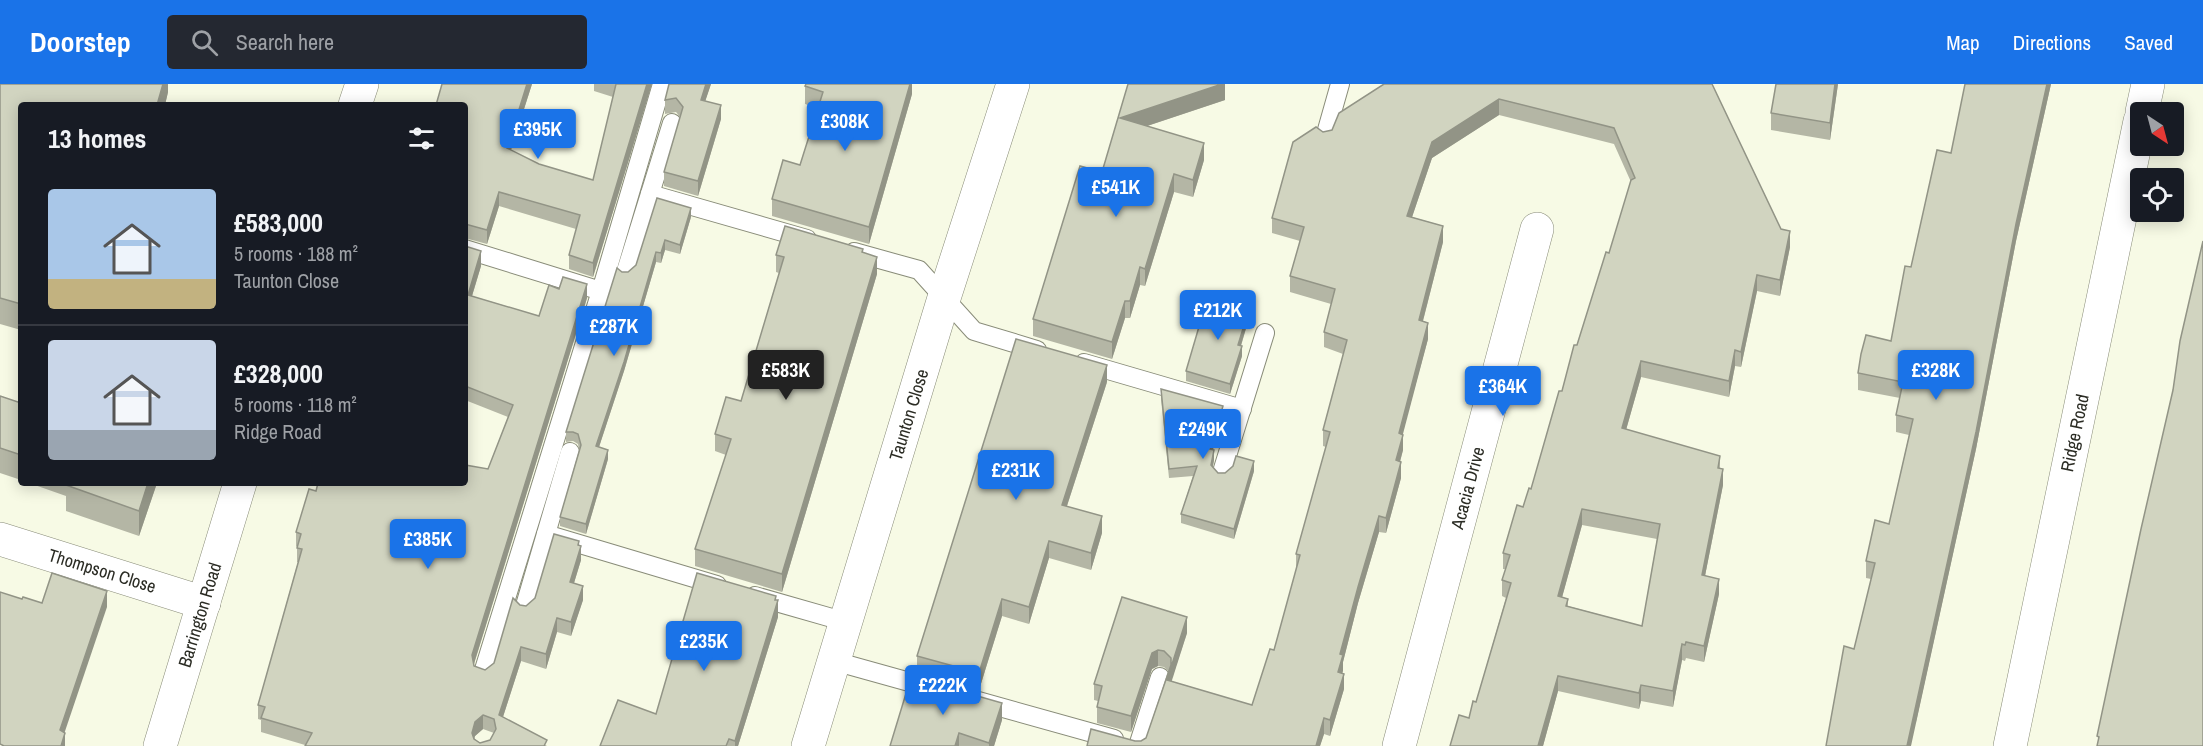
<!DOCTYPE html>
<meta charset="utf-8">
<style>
:root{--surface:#171b24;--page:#242831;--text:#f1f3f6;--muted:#9ea1a6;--line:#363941;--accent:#1a73e8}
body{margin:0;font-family:"Archivo Narrow",sans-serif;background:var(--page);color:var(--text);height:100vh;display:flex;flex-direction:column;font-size:22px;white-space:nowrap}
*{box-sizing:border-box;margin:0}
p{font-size:20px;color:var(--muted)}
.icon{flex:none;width:33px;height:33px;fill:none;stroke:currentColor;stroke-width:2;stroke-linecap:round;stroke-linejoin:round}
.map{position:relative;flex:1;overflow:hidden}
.panel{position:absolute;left:18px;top:18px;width:450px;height:384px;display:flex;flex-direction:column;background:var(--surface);border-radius:6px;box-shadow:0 3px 15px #0003}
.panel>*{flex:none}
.needle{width:39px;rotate:144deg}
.tools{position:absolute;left:2130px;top:18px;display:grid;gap:12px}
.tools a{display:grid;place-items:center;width:54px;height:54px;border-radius:6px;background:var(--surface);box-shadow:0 3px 15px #0003;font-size:30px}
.price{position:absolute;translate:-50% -51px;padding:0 14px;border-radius:6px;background:var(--accent);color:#fff;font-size:20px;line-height:39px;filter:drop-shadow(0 2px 3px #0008)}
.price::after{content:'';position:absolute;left:50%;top:36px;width:18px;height:14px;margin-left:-9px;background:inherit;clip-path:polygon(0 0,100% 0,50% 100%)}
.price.selected{background:#222;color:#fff}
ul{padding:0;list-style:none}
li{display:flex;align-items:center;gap:18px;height:150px;padding:0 30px}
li+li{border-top:2px solid var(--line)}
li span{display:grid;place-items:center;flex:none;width:168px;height:120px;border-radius:6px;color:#555}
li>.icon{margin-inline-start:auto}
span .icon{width:72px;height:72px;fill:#fffc;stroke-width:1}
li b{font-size:26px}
h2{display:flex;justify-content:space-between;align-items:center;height:72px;padding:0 30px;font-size:26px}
header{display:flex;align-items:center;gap:36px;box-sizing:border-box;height:84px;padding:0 30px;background:var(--accent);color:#fff}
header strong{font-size:28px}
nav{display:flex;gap:33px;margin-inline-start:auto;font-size:21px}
.search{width:420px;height:54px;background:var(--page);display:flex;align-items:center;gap:15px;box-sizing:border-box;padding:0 21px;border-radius:6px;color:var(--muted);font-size:22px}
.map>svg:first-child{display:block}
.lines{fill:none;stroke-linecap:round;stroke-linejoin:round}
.service-casing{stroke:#898c79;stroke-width:20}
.minor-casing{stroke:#898c79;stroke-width:34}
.service{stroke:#fff;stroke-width:18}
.minor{stroke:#fff;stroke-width:33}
.wall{fill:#b4b6a5;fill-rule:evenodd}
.shaded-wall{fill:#929486}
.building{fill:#d1d4c0;stroke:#929486;stroke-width:1.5;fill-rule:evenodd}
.labels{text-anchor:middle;stroke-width:4.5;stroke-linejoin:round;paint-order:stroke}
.street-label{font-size:18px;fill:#2b2c24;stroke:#fff}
</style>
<header>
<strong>Doorstep</strong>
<div class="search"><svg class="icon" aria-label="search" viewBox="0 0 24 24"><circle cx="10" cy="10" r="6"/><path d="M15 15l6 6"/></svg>Search here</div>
<nav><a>Map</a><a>Directions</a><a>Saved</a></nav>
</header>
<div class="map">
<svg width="2203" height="662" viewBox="0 0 2203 662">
<rect width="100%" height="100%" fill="#f7fae5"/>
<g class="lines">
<defs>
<g id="service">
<path d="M1325,53l15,-53"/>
<path d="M650,110l157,45"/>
<path d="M465,165l136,42 61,-207"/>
<path d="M854,168l65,18 55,61 63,19"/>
<path d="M626,187l46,-148"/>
<path d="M1084,279l158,46"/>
<path d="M1222,388l43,-139"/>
<path d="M546,450l171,51"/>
<path d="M755,512l91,26"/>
<path d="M524,525l46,-157"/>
<path d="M834,577l97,27"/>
<path d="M483,589l118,-382"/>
<path d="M978,617l136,38"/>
<path d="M1138,662l22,-69"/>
</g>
<g id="minor">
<path d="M355,21l7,-21"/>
<path d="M2142,28l6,-28"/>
<path d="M0,455l204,64"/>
<path d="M160,662l80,-263"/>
<path d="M808,662l136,-448 69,-214"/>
<path d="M1399,662l138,-517"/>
<path d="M2010,662l130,-625"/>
</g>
</defs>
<use href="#service" class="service-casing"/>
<use href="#minor" class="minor-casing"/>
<use href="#service" class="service"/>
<use href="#minor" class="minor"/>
</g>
<g class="wall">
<path d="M0,0h168v8l-3,13h-144v225l-21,-6z"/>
<path d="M532,0l-21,66 28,14 54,16 20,-83 -19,-6v-7h58l-59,193 -24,-8v-14l7,-26 -77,-23 -12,38 -22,-6v-133z"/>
<path d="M669,0h42l-6,17 16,18 -23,77 -34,-10v-14l16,-55 -4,-5 -11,2v-14z"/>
<path d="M912,0v10l-43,150 -97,-28v-17l28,-34 18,-57 -13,-4v-18z"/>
<path d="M1128,0h97v16l-78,26 57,34 -11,37 -19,-5 -29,94 -5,-1 -10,33h-5l-13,41 -79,-23v-17l69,-147z"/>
<path d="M1384,0h328l69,145 9,2v16l-10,49 -23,-5 -16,76 -6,-1 -6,31 -88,-20 -15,53 94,26v12l3,1v16l-18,91 14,3v15l-15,68 -18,-4 -1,3 -3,-1 -9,47 -32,-6 -2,8 -81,-18 -15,55h-93l9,-31 10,3 4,-17 3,1 30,-104 -4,-2v-16l4,-11h-3v-16l14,-48 6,2 6,-19 2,1 28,-98h3l12,-46h3l29,-93 3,1 22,-71 -17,-38 -115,-29 -67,43 -20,59 31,9v16l-20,79 5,2v16l-26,95 1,1v15l-3,12h1v16l-15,55 -7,-1 -21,71 -15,59 -1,11 2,1v15l-14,47 -6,-2 -4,12h-233l4,-17 44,12h6l5,-3 22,-67 -4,-4 -6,-1 -6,3 -21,63 -34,-9v-16l1,-6 -4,-1v-16l28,-87 65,20v16l-16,48 81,24 18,-56 4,1 22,-80v-16l30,-107 -3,-1v-16l20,-76 -19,-7v-15l7,-28 -41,-12v-16l10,-35 -28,-8v-15l21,-76 23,-15 7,5 9,-2 7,-17zM1582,441l75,14 -15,87 -74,-20v-7l-6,-2z"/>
<path d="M1838,0l-8,56 -59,-10v-17z"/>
<path d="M1965,0h86l-35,157 -40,208 -60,273 -62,-73 17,-70 -5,-1v-17l23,-37 20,-89 -13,-3v-17l4,-17 -42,-8v-17l33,-32 20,-74 40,-114z"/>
<path d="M691,133l-11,37 -15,-4 -4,13 -5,-1 -32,109 -25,76 9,12 -22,75 -26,-8v-9l19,-67 -1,-6 -5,-3 -7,1v-10l56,-160h6z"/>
<path d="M465,162l16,20 -9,30 67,20 48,-18 -113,366v2l11,4 9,-7 26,-58 6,1 9,-8 44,-52 2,14 -7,23 9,17 -12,36 -14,-4 -11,37 -25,-8 -18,56 44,29 -242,-1 -44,-13v-12l-3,-1v-14l40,-143h-1v-15l-1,-1v-14l20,-41 172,-22 20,-52 -43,-17zM483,645l11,4 -4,7 -10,3 -6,-5 1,-2z"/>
<path d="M863,168l14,22 -95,318 -87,-26v-17l31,-94 -11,-4v-17l26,-33 38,-128 -3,-1v-17z"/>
<path d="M1249,234l-8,28 1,10 -12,38 -44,-13v-10z"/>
<path d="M1107,298l-40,124 35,27 -11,37 -42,-12 -20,66 -27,-8 -23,74 -62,-17v-17z"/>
<path d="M1161,305l62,26 -10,35 1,10 -1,7 5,6 36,-2 -20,68 -53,-16v-9l12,-38 -24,2 -8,-79z"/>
<path d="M0,312l21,7v77l-21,-7z"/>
<path d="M29,399h128l-18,53 -73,-25v-15z"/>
<path d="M776,516l2,17 -40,129h-138l56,-32z"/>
<path d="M1002,636l-8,26h-104z"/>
</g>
<g class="shaded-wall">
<path d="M163,0h5v8l-3,13h-8z"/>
<path d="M527,0h5l-25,78v-14z"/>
<path d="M647,0h5l-59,193v-14z"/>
<path d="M706,0h5l-10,30v-14z"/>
<path d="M910,0h2v10l-43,150v-17z"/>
<path d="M1222,0h3v16l-105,35v-17z"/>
<path d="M1835,0h3l-8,56v-17z"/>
<path d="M2047,0h4l-35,157 -40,208 -65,297h-4l109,-522z"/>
<path d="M1499,15v16l-67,43 -25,74v-16l25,-74z"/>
<path d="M721,21v14l-23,77v-15z"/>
<path d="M1204,59v17l-11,37v-17z"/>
<path d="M1174,90v18l-29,94v-17z"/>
<path d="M499,108v14l-12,38v-14z"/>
<path d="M691,124v9l-11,37v-9z"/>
<path d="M1443,142v16l-24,94v-16z"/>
<path d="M1790,147v16l-10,49v-16z"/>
<path d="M665,156v10l-4,13v-10z"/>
<path d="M481,167v15l-13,43v-14z"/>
<path d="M656,168v10l-32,109 -28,85v-10z"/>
<path d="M877,173v17l-95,318v-18z"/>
<path d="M1140,183v18l-10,33v-17z"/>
<path d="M1757,191v16l-16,76v-15z"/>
<path d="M587,200v14l-115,372v-15z"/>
<path d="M1125,217v17l-13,41v-17z"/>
<path d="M1249,225v9l-11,37v-10z"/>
<path d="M1428,239v16l-29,110v-16z"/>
<path d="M1242,262v10l-12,38v-10z"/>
<path d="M1735,266v16l-6,31v-16z"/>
<path d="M1641,277v16l-19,67v-16z"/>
<path d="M1107,281v17l-45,139v-16z"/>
<path d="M1223,322v9l-13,44v-10z"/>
<path d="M1403,351v15l-7,26v-16z"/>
<path d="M608,366v9l-22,75v-10z"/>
<path d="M1214,366v10l-3,15v-10z"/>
<path d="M1254,377v10l-20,68v-10z"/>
<path d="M1401,378v16l-15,55v-15z"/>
<path d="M1723,385v16l-21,106v-16z"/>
<path d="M148,399h9l-18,53v-25z"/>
<path d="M1582,425v16l-24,87v-16z"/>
<path d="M1102,432v17l-11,37v-17z"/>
<path d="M1379,432v16l-21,71 -15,59v9l-5,17v-16l2,-18 18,-67z"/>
<path d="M579,457v10l2,-5v14l-11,36v-14z"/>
<path d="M1049,457v17l-20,66v-17z"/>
<path d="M1719,495v15l-15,68v-16z"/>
<path d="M583,502v14l-12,36v-14z"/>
<path d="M107,507v16l-47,139v-16z"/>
<path d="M776,512v11l2,-7v17l-40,129h-3v-5z"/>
<path d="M1002,515v17l-23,74v-17z"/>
<path d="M1187,533v16l-20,63v-16z"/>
<path d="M557,534v14l-11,37v-15z"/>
<path d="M1682,560v16l-9,47v-16z"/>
<path d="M521,563v14l-22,68v-14z"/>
<path d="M1158,566v16l-6,3 -21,63v-16l21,-63z"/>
<path d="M1344,590v15l-14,47v-16z"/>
<path d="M1558,592v15l-15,55h-5z"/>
<path d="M1641,601v16l-2,8v-16z"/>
<path d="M1002,619v17l-8,26h-5v-3z"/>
<path d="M483,631v14l-8,7 -3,10v-13l3,-11z"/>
<path d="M1324,634v16l-4,12h-4z"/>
<path d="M65,649v13h-4z"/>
<path d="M959,649v13h-4z"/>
</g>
<g class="building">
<path d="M0,0h163l-6,21h-136v199l-21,-6z"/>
<path d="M442,0h85l-20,64 32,16 54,16 23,-96h31l-54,179 -24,-8 11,-40 -81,-23 -12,38 -22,-6v-119h-29z"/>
<path d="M669,0h37l-5,16 20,5 -23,76 -34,-9 19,-65 -7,-9 -11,2z"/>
<path d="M806,0h104l-41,143 -97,-28 11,-39 17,5 23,-73 -18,-6z"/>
<path d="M1128,0h94l-102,34 84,25 -11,37 -19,-6 -29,95 -5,-2 -10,34h-5l-13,41 -79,-23 47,-153 22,6z"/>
<path d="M1384,0h328l69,145 9,2 -10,49 -23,-5 -16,77 -6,-2 -6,31 -88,-20 -19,67 98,28 -2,12 5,1 -21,106 17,4 -15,67 -18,-4 -1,3 -3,-1 -9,47 -32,-6 -2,8 -81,-17 -20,70h-88l9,-31 10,3 4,-17 3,1 35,-119 -9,-3 8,-25 -7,-2 14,-48 6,2 6,-19 2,1 28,-98h3l12,-46h3l29,-93 3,1 22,-73 4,-2 -21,-50 -115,-29 -67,43 -25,74 36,10 -24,94 9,3 -29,110 4,2 -7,25 5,2 -15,56 -7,-2 -21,71 -18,67 3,1 -5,17 6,2 -14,46 -6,-2 -8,28h-229l4,-17 44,12h6l5,-3 25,-73v-7l-7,-7 -6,-1 -6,3 -21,63 -34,-9 5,-21 -8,-2 28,-87 65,20 -20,63 85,25 18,-56 4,1 26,-95 -4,-1 34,-122 -7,-2 24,-90 -23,-8 11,-43 -45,-13 14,-49 -32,-9 21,-76 23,-15 7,5 9,-2 7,-17zM1582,425l78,15 -18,102 -76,-20 2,-7 -10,-3z"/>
<path d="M1776,0h59l-5,39 -59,-10z"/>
<path d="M1965,0h82l-31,140 -40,208 -69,314h-81l18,-100 10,3 21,-86 -9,-2 9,-41 14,4 24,-105 -17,-4 7,-33 -45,-9 3,-19 5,-19 25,6 14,-75 6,1 26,-117 14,3z"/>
<path d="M657,114l34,10 -11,37 -15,-5 -4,13 -5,-1 -32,110 -28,84 12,4 -22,74 -26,-7 21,-72 -3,-11 -5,-2h-7l51,-164 5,4h6l8,-7z"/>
<path d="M785,142l78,23 -1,3 15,5 -95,317 -87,-25 36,-110 -16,-5 11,-37 15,4 43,-144 -8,-2z"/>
<path d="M2203,157v505h-106l2,-9 -2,-1 44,-207 32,-139 7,-49z"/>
<path d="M465,162l16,5 -13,44 71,21 10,-31 10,4 4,-12 24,7 -115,371 2,11 11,4 9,-7 19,-65 7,7 6,1 9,-8 19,-64 25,7 -1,4 3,1 -11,36 13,4 -12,36 -14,-4 -11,36 -25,-7 -22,68 48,25 -3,6h-239l7,-13 -51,-15 4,-11 -7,-2 44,-156 -5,-1 4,-14 -5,-2 13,-43 7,2 2,-8h147v-18l23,4 25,-64 -48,-19zM483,631l11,4 2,10 -6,11 -10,3 -6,-4 -2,-6 3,-11z"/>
<path d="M1208,212l41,13 -11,36 4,1 -12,38 -44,-13z"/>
<path d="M1016,255l91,26 -45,140 40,11 -11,37 -42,-12 -20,66 -27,-8 -23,74 -62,-17z"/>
<path d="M1161,305l62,17 -13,43 4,1 -3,15 7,8h7l8,-7 3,-10 18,5 -20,68 -53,-15 16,-48 -28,3z"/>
<path d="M0,312l21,7v52l-21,-7z"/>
<path d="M67,399h81l-9,28 -73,-26z"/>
<path d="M52,489l55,18 -47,139 5,3 -4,13h-57l-4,-2v-152l22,7 1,-2 19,6z"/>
<path d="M697,489l79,23 -1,4h3l-43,141 -6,-2 -3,7h-126l18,-46 38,14z"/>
<path d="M911,593l91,26 -13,40 -30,-10 -4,13h-65z"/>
</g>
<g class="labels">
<g class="street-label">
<text transform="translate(909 331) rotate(-73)" y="6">Taunton Close</text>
<text transform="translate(2075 349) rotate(-78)" y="6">Ridge Road</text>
<text transform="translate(1468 404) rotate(-75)" y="6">Acacia Drive</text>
<text transform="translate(102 487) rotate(17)" y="6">Thompson Close</text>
<text transform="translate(200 531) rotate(-73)" y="6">Barrington Road</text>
</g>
</g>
</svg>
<div class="tools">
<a><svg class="needle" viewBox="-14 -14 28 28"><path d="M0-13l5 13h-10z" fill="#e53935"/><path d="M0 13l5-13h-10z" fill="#9ea1a6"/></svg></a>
<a><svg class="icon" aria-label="locate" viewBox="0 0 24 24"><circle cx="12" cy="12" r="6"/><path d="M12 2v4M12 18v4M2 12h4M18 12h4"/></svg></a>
</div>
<b class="price" style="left:845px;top:68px">£308K</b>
<b class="price" style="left:538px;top:76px">£395K</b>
<b class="price" style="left:1116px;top:134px">£541K</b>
<b class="price" style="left:1218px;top:257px">£212K</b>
<b class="price" style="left:614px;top:273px">£287K</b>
<b class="price selected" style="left:786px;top:317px">£583K</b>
<b class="price" style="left:1936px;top:317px">£328K</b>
<b class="price" style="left:1503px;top:333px">£364K</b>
<b class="price" style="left:1203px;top:376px">£249K</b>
<b class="price" style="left:1016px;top:417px">£231K</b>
<b class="price" style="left:428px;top:486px">£385K</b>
<b class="price" style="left:704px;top:588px">£235K</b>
<b class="price" style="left:943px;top:632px">£222K</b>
<section class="panel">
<h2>13 homes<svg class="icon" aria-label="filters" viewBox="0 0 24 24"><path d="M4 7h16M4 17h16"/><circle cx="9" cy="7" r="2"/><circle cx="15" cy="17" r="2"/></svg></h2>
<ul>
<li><span style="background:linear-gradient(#a9c7e8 75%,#c2b280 0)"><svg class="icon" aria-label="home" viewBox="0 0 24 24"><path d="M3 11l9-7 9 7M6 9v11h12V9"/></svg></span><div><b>£583,000</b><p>5 rooms · 188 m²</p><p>Taunton Close</p></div></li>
<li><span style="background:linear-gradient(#c9d6e8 75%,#9aa5b1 0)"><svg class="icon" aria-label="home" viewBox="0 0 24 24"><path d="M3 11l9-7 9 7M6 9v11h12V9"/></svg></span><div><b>£328,000</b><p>5 rooms · 118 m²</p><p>Ridge Road</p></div></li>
</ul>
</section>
</div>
